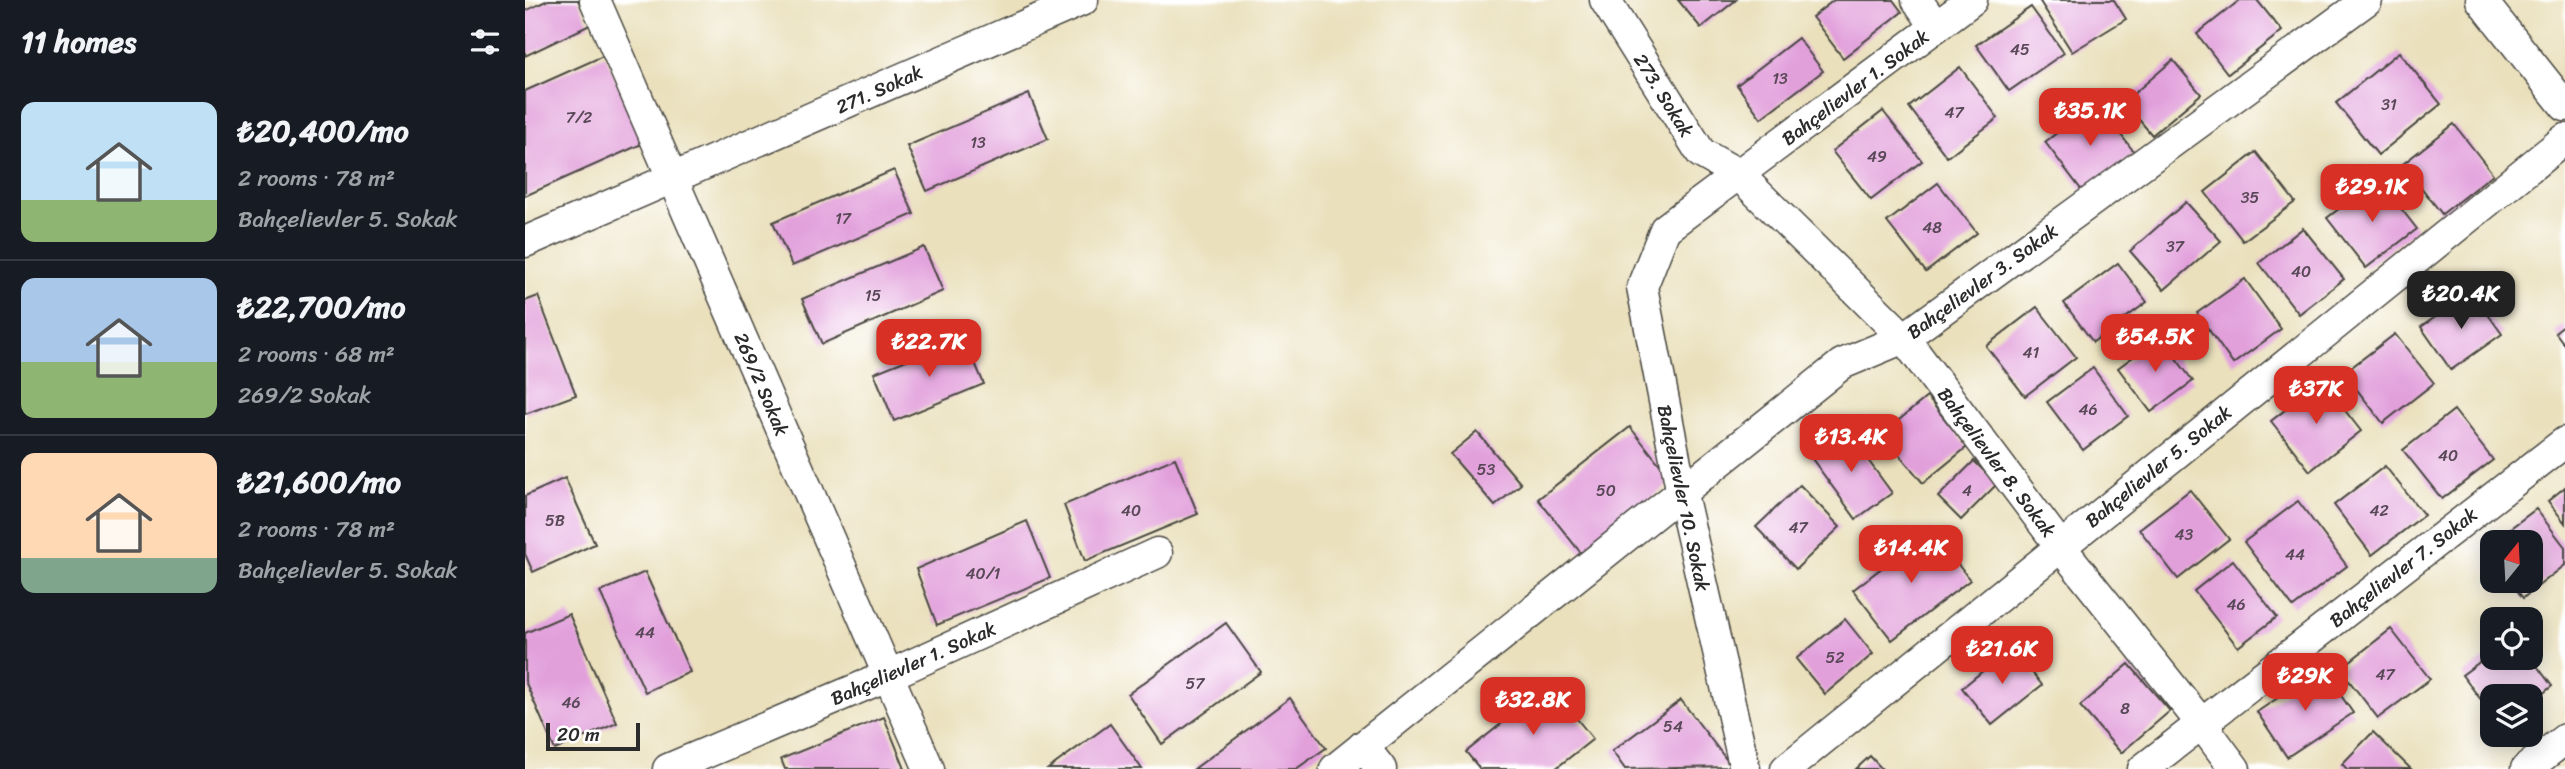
<!DOCTYPE html>
<meta charset="utf-8">
<style>
:root{--surface:#171b24;--page:#242831;--text:#f1f3f6;--muted:#9ea1a6;--line:#363941;--accent:#d93025}
body{margin:0;font-family:Sriracha,sans-serif;background:var(--page);color:var(--text);height:100vh;display:flex;flex-direction:column;font-size:26px;white-space:nowrap}
*{box-sizing:border-box;margin:0}
p{font-size:23px;color:var(--muted)}
.icon{flex:none;width:38px;height:38px;fill:none;stroke:currentColor;stroke-width:2;stroke-linecap:round;stroke-linejoin:round}
.map{position:relative;flex:1;overflow:hidden}
.sheet{display:flex;flex-direction:column;background:var(--surface);width:525px}
.sheet>*{flex:none}
.needle{width:46px;rotate:18deg}
.controls{position:absolute;left:1955px;top:530px;display:grid;gap:14px}
.controls a{display:grid;place-items:center;width:63px;height:63px;border-radius:14px;background:var(--surface);box-shadow:0 4px 18px #0003;font-size:35px}
.scale{position:absolute;left:21px;bottom:18px;width:94px;box-sizing:border-box;padding-left:7px;border:4px solid #2b2b2b;border-top:0;font-size:19px;line-height:24px;white-space:nowrap;color:#2b2b2b;-webkit-text-stroke:5px #fff;paint-order:stroke}
.price{position:absolute;translate:-50% -60px;padding:0 16px;border-radius:14px;background:var(--accent);color:#fff;font-size:23px;line-height:46px;filter:drop-shadow(0 2px 4px #0008)}
.price::after{content:'';position:absolute;left:50%;top:42px;width:21px;height:16px;margin-left:-10px;background:inherit;clip-path:polygon(0 0,100% 0,50% 100%)}
.price.active{background:#222;color:#fff}
ul{padding:0;list-style:none}
li{display:flex;align-items:center;gap:21px;height:175px;padding:0 21px}
li+li{border-top:2px solid var(--line)}
li span{display:grid;place-items:center;flex:none;width:196px;height:140px;border-radius:14px;color:#555}
li>.icon{margin-inline-start:auto}
span .icon{width:84px;height:84px;fill:#fffc;stroke-width:1}
li b{font-size:30px}
h2{display:flex;justify-content:space-between;align-items:center;height:84px;padding:0 21px;font-size:30px}
main{display:flex;flex:1;min-height:0}
.map>svg:first-child{display:block}
.building{fill:#e2a0db}
.lines{fill:none;stroke-linecap:round;stroke-linejoin:round}
.minor-casing{stroke:#484641;stroke-width:33}
.minor{stroke:#fff;stroke-width:30}
.labels{text-anchor:middle;stroke-width:6;stroke-linejoin:round;paint-order:stroke}
.number-label{font-size:16px;fill:#594857}
.street-label{font-size:19px;fill:#2b2b2b;stroke:#fff}
</style>
<main>
<section class="sheet">
<h2>11 homes<svg class="icon" aria-label="filters" viewBox="0 0 24 24"><path d="M4 7h16M4 17h16"/><circle cx="9" cy="7" r="2"/><circle cx="15" cy="17" r="2"/></svg></h2>
<ul>
<li><span style="background:linear-gradient(#bfe0f5 70%,#8fb573 0)"><svg class="icon" aria-label="home" viewBox="0 0 24 24"><path d="M3 11l9-7 9 7M6 9v11h12V9"/></svg></span><div><b>₺20,400/mo</b><p>2 rooms · 78 m²</p><p>Bahçelievler 5. Sokak</p></div></li>
<li><span style="background:linear-gradient(#a9c7e8 60%,#8fb573 0)"><svg class="icon" aria-label="home" viewBox="0 0 24 24"><path d="M3 11l9-7 9 7M6 9v11h12V9"/></svg></span><div><b>₺22,700/mo</b><p>2 rooms · 68 m²</p><p>269/2 Sokak</p></div></li>
<li><span style="background:linear-gradient(#ffd9b3 75%,#7fa58c 0)"><svg class="icon" aria-label="home" viewBox="0 0 24 24"><path d="M3 11l9-7 9 7M6 9v11h12V9"/></svg></span><div><b>₺21,600/mo</b><p>2 rooms · 78 m²</p><p>Bahçelievler 5. Sokak</p></div></li>
</ul>
</section>
<div class="map">
<svg width="2040" height="769" viewBox="0 0 2040 769">
<rect width="100%" height="100%" fill="#fff"/>
<filter id="ink" filterUnits="userSpaceOnUse"><feTurbulence type="fractalNoise" baseFrequency=".0143" numOctaves="2"/><feDisplacementMap in="SourceGraphic" scale="14" xChannelSelector="R" yChannelSelector="G"/><feConvolveMatrix kernelMatrix="1 2 1 2 8 2 1 2 1" color-interpolation-filters="sRGB"/></filter>
<filter id="wash" filterUnits="userSpaceOnUse"><feTurbulence type="fractalNoise" baseFrequency=".00686" numOctaves="4" result="noise"/><feDisplacementMap in="SourceGraphic" scale="28" xChannelSelector="R" yChannelSelector="G"/><feGaussianBlur stdDeviation="1.57" result="paint"/><feColorMatrix in="noise" values="0 0 0 0 0 0 0 0 0 0 0 0 0 0 0 0 0 1.4 0 .05"/><feComposite in="paint" operator="in"/></filter>
<g filter="url(#wash)">
<rect width="100%" height="100%" fill="#eae0bc"/>
<g id="blocks">
<g class="building">
<path d="M23,0h30l12,25 -65,31v-45z"/>
<path d="M1153,0h58l-35,28z"/>
<path d="M1309,0h59l9,12 -59,46 -31,-41z"/>
<path d="M1514,0h75l12,19 -54,33z"/>
<path d="M1715,0h17l25,31 -54,43 -31,-40z"/>
<path d="M1506,7l33,46 -55,38 -33,-46z"/>
<path d="M1273,38l25,33 -62,47 -24,-33z"/>
<path d="M1874,52l42,52 -63,51 -42,-52z"/>
<path d="M80,55l39,88 -119,53v-105z"/>
<path d="M1648,60l28,34 -49,41 -28,-33z"/>
<path d="M1435,67l38,51 -51,39 -38,-50z"/>
<path d="M504,94l19,45 -121,52 -20,-45z"/>
<path d="M1571,103l39,50 -52,39 -38,-50z"/>
<path d="M1358,111l39,50 -51,39 -39,-49z"/>
<path d="M1929,124l39,50 -51,40 -39,-50z"/>
<path d="M1731,152l39,50 -52,39 -38,-49z"/>
<path d="M369,170l20,44 -122,52 -19,-44z"/>
<path d="M1853,179l39,50 -51,39 -39,-50z"/>
<path d="M1413,183l39,50 -51,39 -39,-50z"/>
<path d="M1661,202l35,39 -57,49 -34,-39z"/>
<path d="M1778,228l41,51 -45,35 -40,-51z"/>
<path d="M399,247l19,44 -121,53 -20,-45z"/>
<path d="M1593,263l29,39 -54,40 -29,-39z"/>
<path d="M1720,279l36,50 -48,35 -36,-51z"/>
<path d="M1947,292l30,42 -51,36 -30,-43z"/>
<path d="M13,296l38,99 -51,19v-113z"/>
<path d="M1512,307l39,50 -51,39 -39,-50z"/>
<path d="M2040,324v21l-10,-13z"/>
<path d="M1870,334l39,49 -51,40 -39,-50z"/>
<path d="M439,337l20,47 -90,37 -20,-48z"/>
<path d="M1635,337l33,44 -42,31 -33,-44z"/>
<path d="M1568,368l35,48 -45,34 -36,-48z"/>
<path d="M1797,381l39,50 -51,40 -39,-50z"/>
<path d="M1402,397l40,50 -44,36 -41,-49z"/>
<path d="M1929,410l39,50 -51,39 -39,-49z"/>
<path d="M1105,427l43,54 -92,72 -43,-54z"/>
<path d="M1321,430l46,63 -36,26 -46,-63z"/>
<path d="M952,432l44,52 -26,22 -45,-52z"/>
<path d="M650,458l23,56 -113,47 -21,-56z"/>
<path d="M1449,461l23,23 -36,36 -23,-23z"/>
<path d="M1860,466l39,49 -52,40 -38,-50z"/>
<path d="M40,478l30,66 -62,28 -8,-18v-58z"/>
<path d="M1275,485l40,42 -44,42 -40,-42z"/>
<path d="M2040,487v36l-17,-22z"/>
<path d="M1665,490l39,49 -51,40 -39,-50z"/>
<path d="M1773,501l49,65 -54,41 -49,-65z"/>
<path d="M2011,509l29,38v18l-42,33 -13,-17h21v-39h-39v17l-8,-11z"/>
<path d="M502,521l23,57 -113,47 -21,-56z"/>
<path d="M1406,530l39,50 -78,60 -39,-50z"/>
<path d="M1708,560l44,57 -39,30 -44,-56z"/>
<path d="M120,572l45,100 -45,20 -45,-100z"/>
<path d="M44,614l48,109 -62,27 -30,-69v-48z"/>
<path d="M1320,619l28,35 -48,40 -29,-35z"/>
<path d="M701,623l35,49 -99,72 -34,-50z"/>
<path d="M1866,629l39,50 -52,39 -38,-49z"/>
<path d="M1487,647l30,38 -50,40 -30,-37z"/>
<path d="M1967,653v5h39l21,28 -21,17v-7h-39v18l-30,-39z"/>
<path d="M1604,664l41,47 -49,42 -41,-47z"/>
<path d="M1797,668l31,45 -66,44 -30,-45z"/>
<path d="M1025,685l43,54 -38,30h-75l-14,-17z"/>
<path d="M765,698l36,50 -30,21h-102z"/>
<path d="M1156,700l51,67 -107,2 -13,-18z"/>
<path d="M359,717l21,52h-120l-4,-10z"/>
<path d="M585,724l32,45h-94z"/>
<path d="M1848,732l38,37h-64l-5,-5z"/>
<path d="M1345,756l12,13h-26z"/>
</g>
</g>
</g>
<g filter="url(#ink)">
<use href="#blocks" fill-opacity="0" stroke="#484641" stroke-width="2"/>
<g class="lines">
<defs>
<g id="minor">
<path d="M70,0l334,769"/>
<path d="M1080,0l96,153 37,21 166,164 156,208 141,177 34,46"/>
<path d="M1392,0l19,27"/>
<path d="M1956,0l84,106"/>
<path d="M0,242l558,-242"/>
<path d="M838,746l18,23"/>
<path d="M143,769l219,-93 270,-123"/>
<path d="M810,769l507,-405 62,-26 463,-338"/>
<path d="M1220,769l-63,-275 -40,-207 23,-58 307,-229"/>
<path d="M1261,769l779,-630"/>
<path d="M1618,769l422,-327"/>
<path d="M2001,769l39,-30"/>
</g>
</defs>
<use href="#minor" class="minor-casing"/>
<use href="#minor" class="minor"/>
</g>
</g>
<g class="labels">
<g class="number-label">
<text x="1495" y="55">45</text>
<text x="1255" y="84">13</text>
<text x="1864" y="110">31</text>
<text x="1429" y="118">47</text>
<text x="54" y="123">7/2</text>
<text x="453" y="148">13</text>
<text x="1352" y="162">49</text>
<text x="1725" y="203">35</text>
<text x="318" y="224">17</text>
<text x="1407" y="233">48</text>
<text x="1650" y="252">37</text>
<text x="1776" y="277">40</text>
<text x="348" y="301">15</text>
<text x="1506" y="358">41</text>
<text x="1563" y="415">46</text>
<text x="1923" y="461">40</text>
<text x="961" y="475">53</text>
<text x="1081" y="496">50</text>
<text x="1442" y="496">4</text>
<text x="606" y="516">40</text>
<text x="1854" y="516">42</text>
<text x="30" y="526">5B</text>
<text x="1273" y="533">47</text>
<text x="1659" y="540">43</text>
<text x="1770" y="560">44</text>
<text x="458" y="579">40/1</text>
<text x="1711" y="610">46</text>
<text x="120" y="638">44</text>
<text x="1310" y="663">52</text>
<text x="1860" y="680">47</text>
<text x="670" y="689">57</text>
<text x="46" y="708">46</text>
<text x="1600" y="714">8</text>
<text x="1148" y="732">54</text>
</g>
<g class="street-label">
<text transform="translate(1330 87) rotate(-37)" y="7">Bahçelievler 1. Sokak</text>
<text transform="translate(354 89) rotate(-24)" y="7">271. Sokak</text>
<text transform="translate(1139 95) rotate(58)" y="7">273. Sokak</text>
<text transform="translate(1457 281) rotate(-36)" y="7">Bahçelievler 3. Sokak</text>
<text transform="translate(237 384) rotate(67)" y="7">269/2 Sokak</text>
<text transform="translate(1472 462) rotate(53)" y="7">Bahçelievler 8. Sokak</text>
<text transform="translate(1633 466) rotate(-39)" y="7">Bahçelievler 5. Sokak</text>
<text transform="translate(1159 498) rotate(78)" y="7">Bahçelievler 10. Sokak</text>
<text transform="translate(1878 567) rotate(-38)" y="7">Bahçelievler 7. Sokak</text>
<text transform="translate(388 663) rotate(-24)" y="7">Bahçelievler 1. Sokak</text>
</g>
</g>
</svg>
<div class="controls">
<a><svg class="needle" viewBox="-14 -14 28 28"><path d="M0-13l5 13h-10z" fill="#e53935"/><path d="M0 13l5-13h-10z" fill="#9ea1a6"/></svg></a>
<a><svg class="icon" aria-label="locate" viewBox="0 0 24 24"><circle cx="12" cy="12" r="6"/><path d="M12 2v4M12 18v4M2 12h4M18 12h4"/></svg></a>
<a><svg class="icon" aria-label="layers" viewBox="0 0 24 24"><path d="M12 4l9 5-9 5-9-5zM3 14l9 5 9-5"/></svg></a>
</div>
<div class="scale">20 m</div>
<b class="price" style="left:1565px;top:148px">₺35.1K</b>
<b class="price" style="left:1847px;top:224px">₺29.1K</b>
<b class="price active" style="left:1936px;top:331px">₺20.4K</b>
<b class="price" style="left:1630px;top:374px">₺54.5K</b>
<b class="price" style="left:404px;top:379px">₺22.7K</b>
<b class="price" style="left:1791px;top:426px">₺37K</b>
<b class="price" style="left:1326px;top:474px">₺13.4K</b>
<b class="price" style="left:1386px;top:585px">₺14.4K</b>
<b class="price" style="left:1477px;top:686px">₺21.6K</b>
<b class="price" style="left:1780px;top:713px">₺29K</b>
<b class="price" style="left:1008px;top:737px">₺32.8K</b>
</div>
</main>
